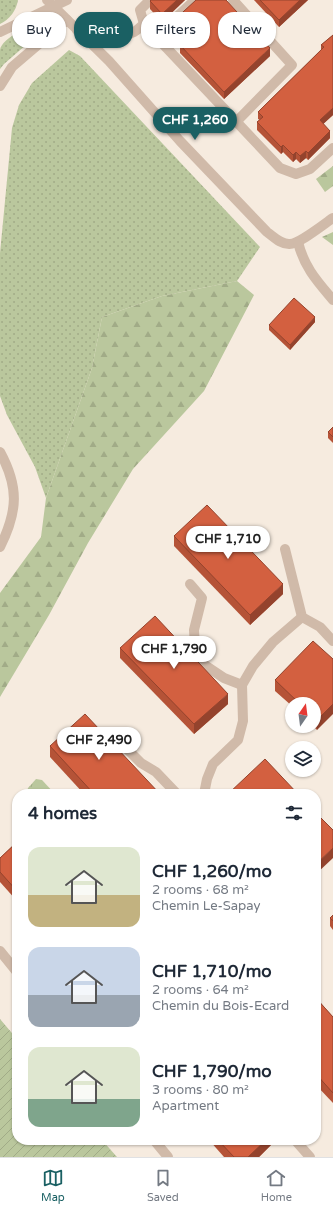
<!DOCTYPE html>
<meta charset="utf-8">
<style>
:root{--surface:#fff;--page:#f6f6f7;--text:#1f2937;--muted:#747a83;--line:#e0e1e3;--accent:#1a6063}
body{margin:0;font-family:"Varela Round",sans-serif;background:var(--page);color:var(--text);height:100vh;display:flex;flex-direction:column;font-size:15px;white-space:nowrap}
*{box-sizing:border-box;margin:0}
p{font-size:13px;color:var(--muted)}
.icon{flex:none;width:22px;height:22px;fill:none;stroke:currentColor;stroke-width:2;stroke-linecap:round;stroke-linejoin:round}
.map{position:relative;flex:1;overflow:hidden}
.side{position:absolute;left:12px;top:789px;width:309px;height:356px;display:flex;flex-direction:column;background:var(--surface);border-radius:16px;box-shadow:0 1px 3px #0004}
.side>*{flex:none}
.banner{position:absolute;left:12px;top:12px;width:309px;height:36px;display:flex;gap:8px}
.needle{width:26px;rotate:14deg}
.buttons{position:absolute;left:285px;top:697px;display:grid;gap:8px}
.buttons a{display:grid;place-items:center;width:36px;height:36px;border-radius:50%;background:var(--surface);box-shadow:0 1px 3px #0004;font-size:20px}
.price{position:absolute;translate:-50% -34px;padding:0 9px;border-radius:14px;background:#fff;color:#222;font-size:13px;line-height:26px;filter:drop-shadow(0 1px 2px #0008)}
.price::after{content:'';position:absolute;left:50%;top:24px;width:12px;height:9px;margin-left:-6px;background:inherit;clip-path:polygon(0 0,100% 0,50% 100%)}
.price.active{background:var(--accent);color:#fff}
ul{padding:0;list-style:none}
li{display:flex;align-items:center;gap:12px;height:100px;padding:0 16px}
li span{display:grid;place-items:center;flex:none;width:112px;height:80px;border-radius:12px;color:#555}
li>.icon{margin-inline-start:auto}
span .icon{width:48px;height:48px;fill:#fffc;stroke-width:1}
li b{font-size:17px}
h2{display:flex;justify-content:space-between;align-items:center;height:48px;padding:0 16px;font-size:17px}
.tag{padding:0 14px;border-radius:16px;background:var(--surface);box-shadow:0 1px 3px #0004;font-size:14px;line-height:36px}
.tag.active{background:var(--accent);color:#fff}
.tab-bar{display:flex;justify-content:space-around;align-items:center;height:56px;border-top:1px solid var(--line);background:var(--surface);font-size:11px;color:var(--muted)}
.tab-bar a{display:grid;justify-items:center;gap:2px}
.tab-bar .active{color:var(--accent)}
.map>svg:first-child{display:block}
.grass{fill:url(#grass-dots)}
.forest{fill:url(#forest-firs)}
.park{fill:url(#park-tufts)}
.garden{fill:url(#garden-furrows)}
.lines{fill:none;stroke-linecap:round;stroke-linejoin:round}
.minor{stroke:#d0baa9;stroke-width:10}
.wall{fill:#b55337}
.shaded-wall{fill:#94432d}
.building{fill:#d36040;stroke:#94432d}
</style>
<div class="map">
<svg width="333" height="1157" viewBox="0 0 333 1157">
<defs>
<pattern id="grass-dots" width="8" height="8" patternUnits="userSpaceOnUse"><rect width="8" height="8" fill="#bac79d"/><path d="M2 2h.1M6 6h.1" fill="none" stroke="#a1ab87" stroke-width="1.8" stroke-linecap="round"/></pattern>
<pattern id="forest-firs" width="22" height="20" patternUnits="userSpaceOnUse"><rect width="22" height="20" fill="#bac79d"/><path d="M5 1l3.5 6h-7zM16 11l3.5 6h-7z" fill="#a1ab87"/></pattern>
<pattern id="park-tufts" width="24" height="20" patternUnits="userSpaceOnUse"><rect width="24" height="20" fill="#bac79d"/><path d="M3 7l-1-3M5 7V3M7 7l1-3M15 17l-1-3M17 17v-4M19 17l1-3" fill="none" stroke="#a1ab87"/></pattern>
<pattern id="garden-furrows" width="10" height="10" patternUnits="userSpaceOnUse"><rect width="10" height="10" fill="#bac79d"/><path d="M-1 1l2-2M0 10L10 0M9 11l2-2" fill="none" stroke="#a1ab87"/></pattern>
</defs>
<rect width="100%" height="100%" fill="#f6ebdf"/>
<g class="grass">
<path d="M0,0h18c-2,11 -8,19 -18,24z"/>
<path d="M44,20l5,5 -45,39 -4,5c0,-6 0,-13 0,-19 2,-13 33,-25 44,-30z"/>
<path d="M69,50l11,6 180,191 -23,34 -75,15 -60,21 -10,51 -46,130 -11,-31 -28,-52 -7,-19v-143l12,-125 7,-23 13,-22z"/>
</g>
<g class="forest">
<path d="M333,166v20l-8,6 -9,-13z"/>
<path d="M333,232v13l-11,-8z"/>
<path d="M237,281l17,14 -50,96 -71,78 -45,74 -39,72 -49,82v-104l41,-56 5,-39 46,-130 10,-51 60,-21z"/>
</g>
<g class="park">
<path d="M36,779l6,1 13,14h-29l2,-6z"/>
<path d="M316,952c7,7 5,15 4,25l-4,1z"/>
</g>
<path class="garden" d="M0,1019l17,20v101h85l15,17h-117z"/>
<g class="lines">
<g class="minor">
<path d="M47,0l62,61 71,80 87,91c7,5 13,12 22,12 9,1 35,-20 44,-26"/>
<path d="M150,0l-10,10 4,14 136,144 16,6 14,-5 23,-21"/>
<path d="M233,0l59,65 -56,57"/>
<path d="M77,30c18,3 41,10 57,2 4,-2 7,-6 10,-8"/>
<path d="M0,32l67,-32"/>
<path d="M155,37l40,-37"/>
<path d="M0,86l12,-19 55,-47"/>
<path d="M298,242c6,25 19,39 35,58"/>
<path d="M0,452c19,35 18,59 0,95"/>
<path d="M285,549l17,68 18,10 13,14"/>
<path d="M190,584l12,14 -8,32 1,17 8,17 21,14 18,7"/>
<path d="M119,741l22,22 15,9 21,22"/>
<path d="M204,794l3,-15 6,-15 25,-24 5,-19 -1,-36 11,-19 20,-24 29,-25"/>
<path d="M0,951l17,21"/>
<path d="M154,1140l14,17"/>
<path d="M295,1140l15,17"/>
</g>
</g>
<g class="wall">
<path d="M151,0h34l-23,22 -12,-13v-8z"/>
<path d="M254,0h54l-29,27z"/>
<path d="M171,23l99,33 -46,43 -44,-46v-8l2,-2 -11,-12z"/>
<path d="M333,35v80l-10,9 7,14 -22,22 -2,-2 -6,5 -4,-4 -3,3 -10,-10 -2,2 -24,-24v-8l3,-2 -2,-1v-7l63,-62v-5z"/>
<path d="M315,322l-25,28 -21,-20v-5z"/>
<path d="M333,427v16l-5,-5v-6z"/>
<path d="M174,536l109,58 -33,31 -76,-79z"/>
<path d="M120,648l108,56 -34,30 -74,-76z"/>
<path d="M333,659l-16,71 -4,-4h1v-22h-22v2l-17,-15v-11z"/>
<path d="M50,746l110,48h-76l-34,-37z"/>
<path d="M17,842v59l-17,-19v-24z"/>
<path d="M333,915v15l-3,-4v-8z"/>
<path d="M316,998l17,19v86l-17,-18z"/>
<path d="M209,1140h64v3l-14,14h-35z"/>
</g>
<g class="shaded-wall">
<path d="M177,0h8l-23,22v-8z"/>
<path d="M300,0h8l-29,27v-7z"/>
<path d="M270,48v8l-46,43v-7z"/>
<path d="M333,108v7l-13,12v-7z"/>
<path d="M330,131v7l-22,22v-7z"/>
<path d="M283,145v7l-2,2v-7z"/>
<path d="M306,151v7l-6,5v-7z"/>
<path d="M296,152v7l-3,3v-7z"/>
<path d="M315,317v5l-25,28v-5z"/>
<path d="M283,584v10l-33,31v-10z"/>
<path d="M228,694v10l-34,30v-10z"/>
<path d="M333,704v10l-16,16v-10z"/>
<path d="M333,848v10l-17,16v-10z"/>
<path d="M266,1140h7v3l-14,14h-11z"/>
</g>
<g class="building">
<path d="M151,0h26l-15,14 -12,-13z"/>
<path d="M196,0h30l44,48 -46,44 -44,-47 6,-6 -15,-16z"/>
<path d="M260,0h40l-21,20z"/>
<path d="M333,35v73l-13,12 10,11 -22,22 -2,-2 -6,5 -4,-4 -3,3 -10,-10 -2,2 -24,-25 6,-5 -5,-5 66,-65 -3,-2z"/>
<path d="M294,298l21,19 -25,28 -21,-20z"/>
<path d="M333,427v10l-5,-5z"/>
<path d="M207,505l76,79 -33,31 -76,-79z"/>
<path d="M155,616l73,78 -34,30 -74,-76z"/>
<path d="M313,641l20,18v45l-16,16 -3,-3v-13h-14l-25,-24z"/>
<path d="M85,714l75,80h-66l-44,-48z"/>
<path d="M265,759l33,35h-70z"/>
<path d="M316,813l17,17v18l-17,16z"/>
<path d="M17,842v49l-17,-19v-14z"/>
<path d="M333,915v6l-3,-3z"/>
<path d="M316,998l17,19v76l-17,-19z"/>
<path d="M218,1140h48l-18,17h-14z"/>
</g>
</svg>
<div class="buttons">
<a><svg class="needle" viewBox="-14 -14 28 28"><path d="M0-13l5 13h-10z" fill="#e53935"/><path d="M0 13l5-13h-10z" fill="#747a83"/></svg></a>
<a><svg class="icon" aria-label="layers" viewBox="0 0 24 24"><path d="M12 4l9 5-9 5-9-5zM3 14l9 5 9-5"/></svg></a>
</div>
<b class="price active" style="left:195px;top:141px">CHF 1,260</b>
<b class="price" style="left:228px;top:560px">CHF 1,710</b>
<b class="price" style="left:174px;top:670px">CHF 1,790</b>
<b class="price" style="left:99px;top:761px">CHF 2,490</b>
<div class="banner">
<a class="tag">Buy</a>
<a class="tag active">Rent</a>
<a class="tag">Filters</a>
<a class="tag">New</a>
</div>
<section class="side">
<h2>4 homes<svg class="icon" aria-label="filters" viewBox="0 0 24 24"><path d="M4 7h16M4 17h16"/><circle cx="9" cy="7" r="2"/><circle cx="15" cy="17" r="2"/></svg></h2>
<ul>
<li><span style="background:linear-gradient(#dfe7d0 60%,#c2b280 0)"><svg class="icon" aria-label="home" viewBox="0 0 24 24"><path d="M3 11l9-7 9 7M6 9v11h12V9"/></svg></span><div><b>CHF 1,260/mo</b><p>2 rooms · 68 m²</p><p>Chemin Le-Sapay</p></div></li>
<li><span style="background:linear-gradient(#c9d6e8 60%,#9aa5b1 0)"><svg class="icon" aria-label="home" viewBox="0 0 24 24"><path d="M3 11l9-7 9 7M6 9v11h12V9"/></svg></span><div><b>CHF 1,710/mo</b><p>2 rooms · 64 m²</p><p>Chemin du Bois-Ecard</p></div></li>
<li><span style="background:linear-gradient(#dfe7d0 65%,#7fa58c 0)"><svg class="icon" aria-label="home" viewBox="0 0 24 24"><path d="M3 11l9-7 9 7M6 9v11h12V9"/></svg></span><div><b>CHF 1,790/mo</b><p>3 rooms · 80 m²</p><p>Apartment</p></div></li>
</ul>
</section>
</div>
<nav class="tab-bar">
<a class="active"><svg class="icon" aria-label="map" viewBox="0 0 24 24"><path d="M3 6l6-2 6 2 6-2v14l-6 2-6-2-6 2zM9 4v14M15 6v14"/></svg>Map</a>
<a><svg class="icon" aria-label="saved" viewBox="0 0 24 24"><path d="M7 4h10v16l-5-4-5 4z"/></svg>Saved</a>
<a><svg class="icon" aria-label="home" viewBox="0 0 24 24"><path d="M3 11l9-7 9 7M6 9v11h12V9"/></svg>Home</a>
</nav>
